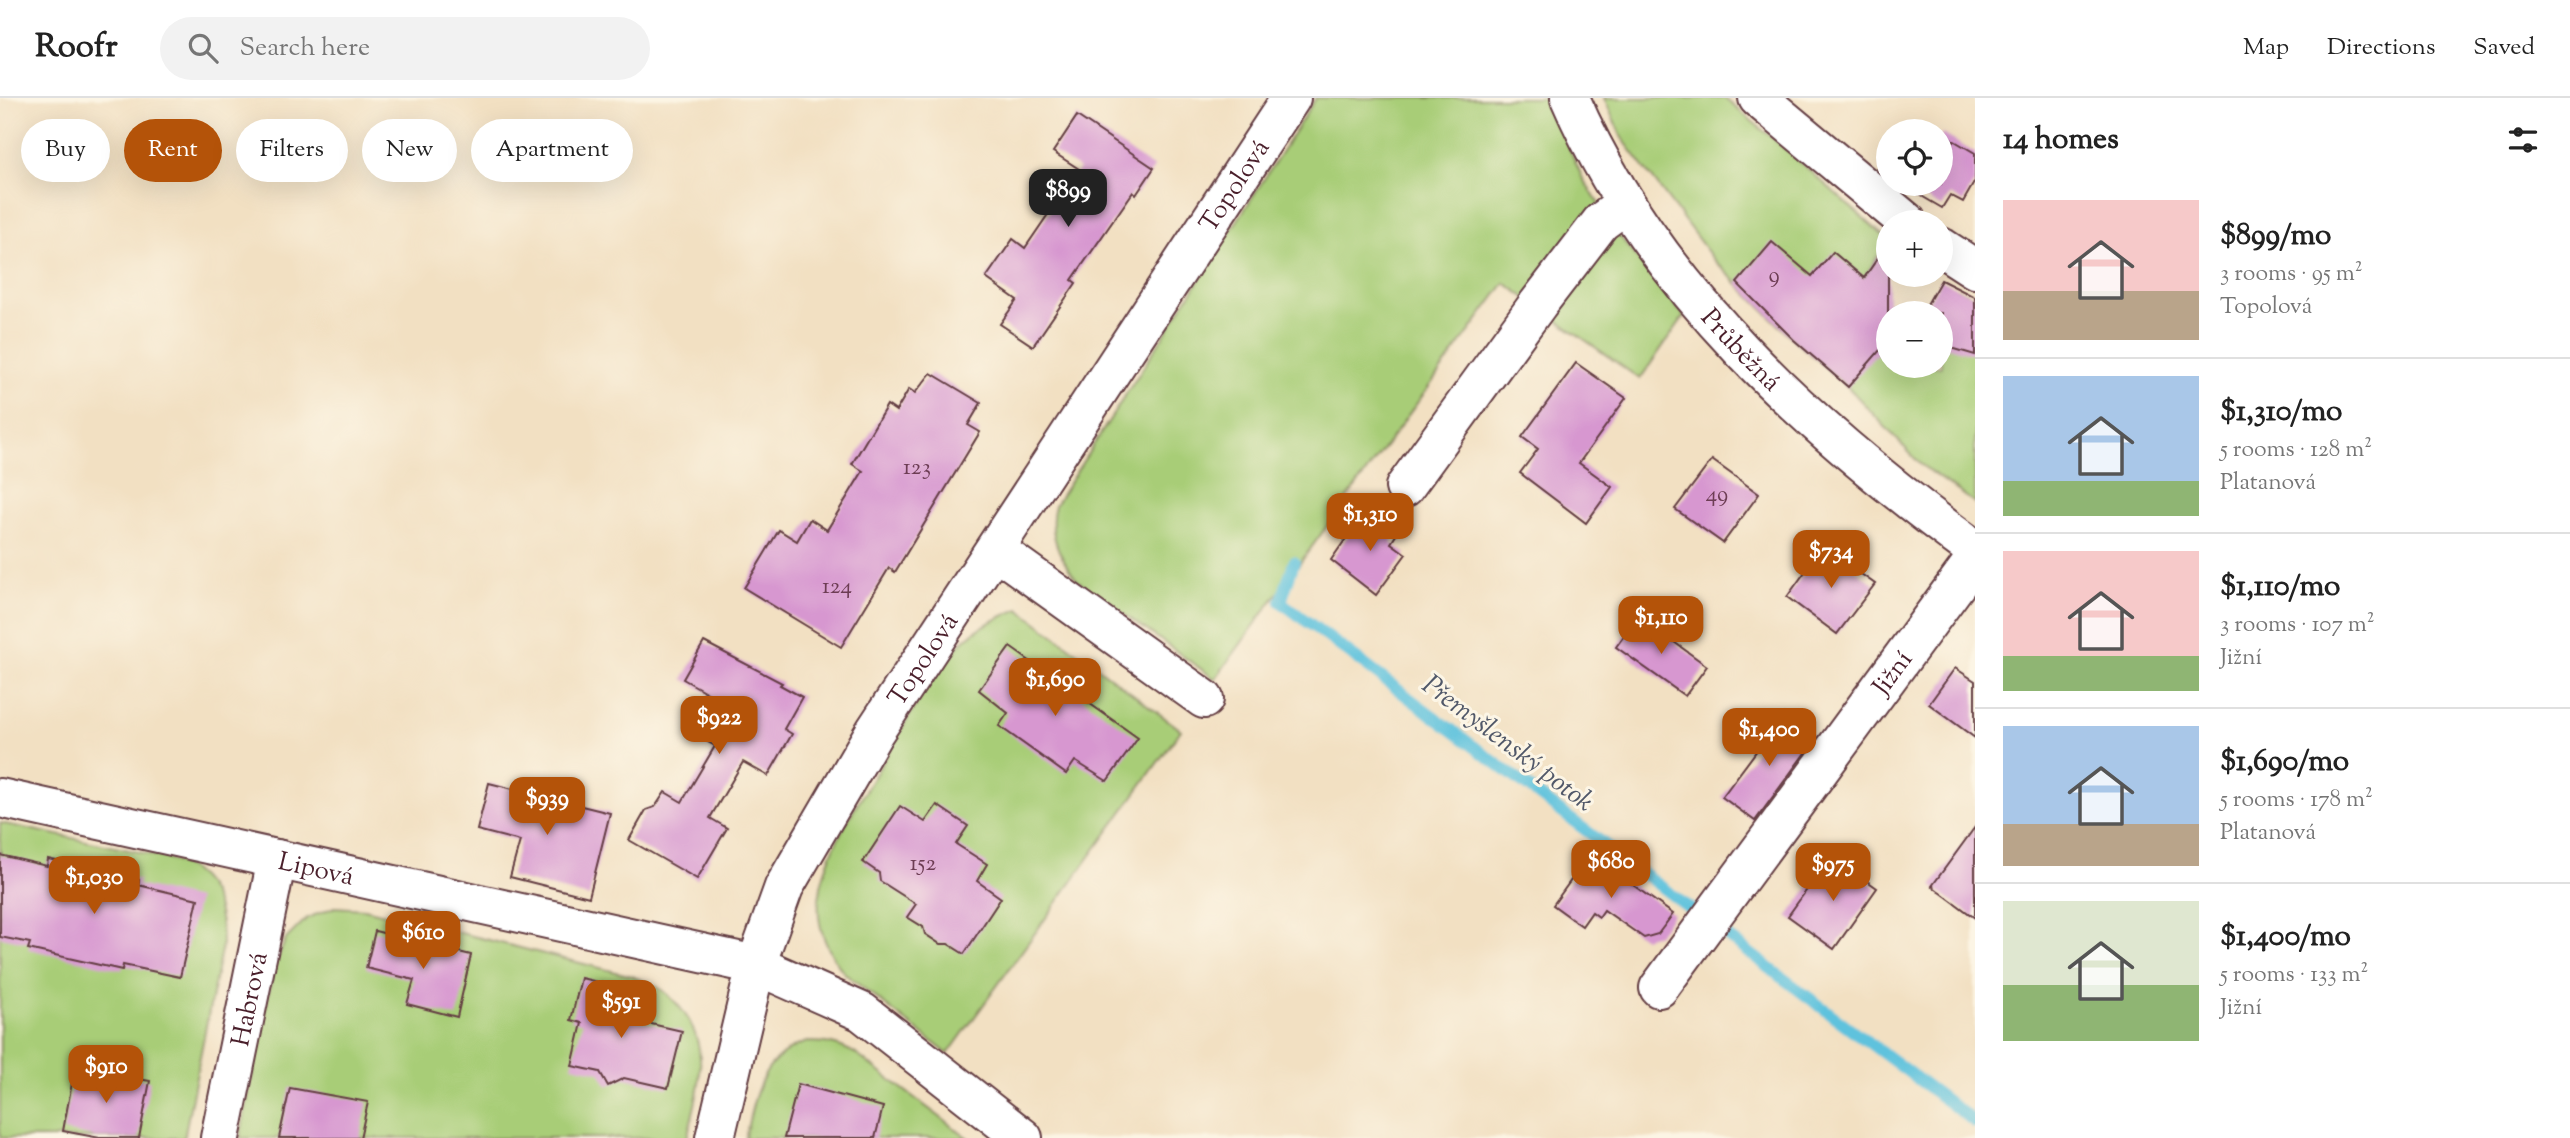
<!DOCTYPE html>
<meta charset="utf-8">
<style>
:root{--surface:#fff;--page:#f2f2f2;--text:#222;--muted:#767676;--line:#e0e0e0;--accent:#b45309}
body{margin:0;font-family:"Sorts Mill Goudy",serif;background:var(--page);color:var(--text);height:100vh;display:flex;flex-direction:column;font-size:26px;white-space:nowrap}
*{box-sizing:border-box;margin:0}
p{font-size:23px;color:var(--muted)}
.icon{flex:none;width:38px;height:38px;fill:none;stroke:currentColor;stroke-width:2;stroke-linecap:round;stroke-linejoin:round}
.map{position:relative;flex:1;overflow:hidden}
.panel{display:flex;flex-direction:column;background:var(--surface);width:595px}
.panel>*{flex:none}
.top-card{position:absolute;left:21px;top:21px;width:665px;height:63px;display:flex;gap:14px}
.fabs{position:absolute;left:1876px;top:21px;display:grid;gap:14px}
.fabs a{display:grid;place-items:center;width:77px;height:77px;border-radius:50%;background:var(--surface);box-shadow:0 7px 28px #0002;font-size:35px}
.price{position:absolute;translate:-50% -60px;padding:0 16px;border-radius:14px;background:var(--accent);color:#fff;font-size:23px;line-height:46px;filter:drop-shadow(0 2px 4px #0008)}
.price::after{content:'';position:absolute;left:50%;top:42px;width:21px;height:16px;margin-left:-10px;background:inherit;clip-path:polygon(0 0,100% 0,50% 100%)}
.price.current{background:#222;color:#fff}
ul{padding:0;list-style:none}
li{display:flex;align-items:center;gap:21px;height:175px;padding:0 28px}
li+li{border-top:2px solid var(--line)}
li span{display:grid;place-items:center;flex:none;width:196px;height:140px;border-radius:0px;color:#555}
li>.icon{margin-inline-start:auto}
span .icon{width:84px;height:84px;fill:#fffc;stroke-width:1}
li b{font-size:30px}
h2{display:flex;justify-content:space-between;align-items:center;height:84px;padding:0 28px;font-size:30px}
.tag{padding:0 24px;border-radius:32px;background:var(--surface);box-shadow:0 7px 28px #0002;font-size:24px;line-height:63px}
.tag.current{background:var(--accent);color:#fff}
header{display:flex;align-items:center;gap:42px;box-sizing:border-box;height:98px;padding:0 35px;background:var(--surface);border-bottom:2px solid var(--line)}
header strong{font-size:33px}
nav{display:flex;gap:38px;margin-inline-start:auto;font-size:24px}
.search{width:490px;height:63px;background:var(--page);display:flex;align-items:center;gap:18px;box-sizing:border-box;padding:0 24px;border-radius:38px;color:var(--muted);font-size:26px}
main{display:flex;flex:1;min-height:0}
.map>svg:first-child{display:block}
.green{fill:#a8cd77;stroke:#797651;stroke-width:2}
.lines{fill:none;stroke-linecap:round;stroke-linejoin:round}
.stream{stroke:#5fc2dd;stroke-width:12}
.building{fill:#d797d0}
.minor-casing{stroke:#633c42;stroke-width:42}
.minor{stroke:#fff;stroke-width:38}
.labels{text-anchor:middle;stroke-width:6;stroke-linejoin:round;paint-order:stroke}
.number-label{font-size:23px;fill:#6d3d54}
.street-label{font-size:26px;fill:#4a1f2b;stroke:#fcf5e5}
.water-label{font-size:28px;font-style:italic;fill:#515869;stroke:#fcf5e5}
</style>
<header>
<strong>Roofr</strong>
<div class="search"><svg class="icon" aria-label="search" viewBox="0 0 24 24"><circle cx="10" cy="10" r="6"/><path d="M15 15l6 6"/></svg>Search here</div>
<nav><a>Map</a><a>Directions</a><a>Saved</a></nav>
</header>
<main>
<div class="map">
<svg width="1975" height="1040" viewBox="0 0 1975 1040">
<rect width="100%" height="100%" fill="#fcf5e5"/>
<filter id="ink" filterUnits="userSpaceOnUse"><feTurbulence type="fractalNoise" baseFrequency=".0143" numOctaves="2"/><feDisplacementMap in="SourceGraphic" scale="14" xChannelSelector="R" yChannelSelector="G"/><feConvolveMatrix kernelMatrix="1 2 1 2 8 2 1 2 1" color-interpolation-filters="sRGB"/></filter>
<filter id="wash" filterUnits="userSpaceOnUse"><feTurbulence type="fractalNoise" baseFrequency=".00686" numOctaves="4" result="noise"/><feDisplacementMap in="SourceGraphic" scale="28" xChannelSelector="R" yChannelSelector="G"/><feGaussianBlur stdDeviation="1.57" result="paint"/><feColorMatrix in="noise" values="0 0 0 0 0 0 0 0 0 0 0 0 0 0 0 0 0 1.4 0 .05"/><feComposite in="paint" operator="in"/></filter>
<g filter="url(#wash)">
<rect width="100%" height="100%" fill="#f2e0c2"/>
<g class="green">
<path d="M1316,0h231l36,81 35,55 66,82 -44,63 -135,-96 -290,396 -137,-98c-18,-22 -31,-48 -23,-76z"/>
<path d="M1604,0h120l58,48 106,94 -34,54 34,24v48h53v-52l15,-26 19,9v206l-55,-39 -72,-77 -54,-47 -80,-80 -92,-122z"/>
<path d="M1019,511l162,121 -233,324 -104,-81c-17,-22 -28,-46 -25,-74 6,-51 40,-96 65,-139 21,-36 42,-76 69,-108 18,-22 40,-32 66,-43z"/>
<path d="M0,725l167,35c8,4 18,7 25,12 26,20 30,46 30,75l-38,193h-184z"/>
<path d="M335,809l30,2 267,67c10,5 25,9 34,17 49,43 35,89 21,145h-447l34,-172 12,-27 21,-21z"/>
<path d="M807,944c19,0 32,2 49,12l112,84h-223c10,-43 15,-81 62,-96z"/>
</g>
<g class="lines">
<path class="stream" d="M1294,464l-13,40 694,520"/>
</g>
<g id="blocks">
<g class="building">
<path d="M1077,18l77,52 -18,27 -3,-3 -61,88 4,3 -43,63 -33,-22 17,-24 -31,-22 27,-39 12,9 54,-79 -26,-17z"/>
<path d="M1941,35l34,20v28l-12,21 -13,-7 -8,13 -41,-24h40z"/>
<path d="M1772,144l40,34 21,-24 31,26 24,-35v98l-40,46 -54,-47 -57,-57z"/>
<path d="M1941,182l34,17v58l-34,-10v-32h-19z"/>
<path d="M1576,265l50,35 -47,65 33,24 -26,36 -66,-50 18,-24 -16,-12z"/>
<path d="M931,275l50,30 -13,22 12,7 -85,140 -6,-4 -48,79 -97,-59 35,-58 18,11 13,-22 17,11 36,-59 -11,-7 35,-59 9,6 13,-22 6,4z"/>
<path d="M1712,362l47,34 -36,49 -48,-34z"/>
<path d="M1366,412l32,22 -7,11 15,11 -30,41 -45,-35z"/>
<path d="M1823,449l52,37 -38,50 -50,-37z"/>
<path d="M1638,518l69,50 -22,30 -69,-49z"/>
<path d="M704,544l78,41 -2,2 22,12 -18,32 8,5 -24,42 -25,-14 -33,56 17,10 -30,51 -68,-39 17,-30 9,-3 10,-15 17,10 33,-56 -25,-14 21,-37 -28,-16z"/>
<path d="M1010,549l128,91 -31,43 -32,-20 -9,13 -67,-48 9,-13 -29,-23z"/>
<path d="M1955,570l20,13v57l-46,-34z"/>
<path d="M1784,616l32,24 -61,83 -33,-24z"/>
<path d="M489,685l121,30 -21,84 -79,-20 10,-36 -43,-11z"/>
<path d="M937,707l31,21 -12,18 31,20 -10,17 24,17 -37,56 -16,-10h-8l-15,-10 -2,-7 -16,-10 9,-13 -36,-23 -1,-8 -16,-11 37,-56 25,16z"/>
<path d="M1975,729v91l-43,-32z"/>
<path d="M1590,756l83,60 -15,20 -14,4 -40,-28 -5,7 -7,-5 -10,14 -29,-21z"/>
<path d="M0,757l47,11 1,-7 91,21 -1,5 60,14 -18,78 -57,-12 -1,5 -94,-21 2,-6 -30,-6z"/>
<path d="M1839,763l38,27 -43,61 -46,-33 38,-53 8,5z"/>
<path d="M375,833l96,24 -14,62 -50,-13 7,-24 -48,-12z"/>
<path d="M581,880l38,9 -7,28 70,16 -14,57 -44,-10 -16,8 -8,-14 -28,-6 10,-43 -11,-3z"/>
<path d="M75,969l75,14 -11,57h-39l-37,-7z"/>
<path d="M798,986l85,23 -8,31h-91z"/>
<path d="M290,990l78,14 -8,36h-81z"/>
</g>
</g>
</g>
<g filter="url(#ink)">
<use href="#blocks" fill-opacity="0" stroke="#633c42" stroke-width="2"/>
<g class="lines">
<defs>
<g id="minor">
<path id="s1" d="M1570,0c82,190 241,332 405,452"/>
<path d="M1758,0l149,124"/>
<path d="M1941,149l34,22"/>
<path d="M1405,389l133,-183 63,-82 25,-18"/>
<path d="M996,452l208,149"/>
<path id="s2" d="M0,700l756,167 -41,173"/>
<path id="s3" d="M1659,890l316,-429"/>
<path id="s4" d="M220,1040l57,-279"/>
<path id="s5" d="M1023,1040l-161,-126 -106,-47 28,-78 91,-156 416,-633"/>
</g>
</defs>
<use href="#minor" class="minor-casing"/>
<use href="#minor" class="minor"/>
</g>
</g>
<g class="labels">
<g class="number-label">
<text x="1774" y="184">9</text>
<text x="917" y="376">123</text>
<text x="1717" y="403">49</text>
<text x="837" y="495">124</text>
<text x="923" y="772">152</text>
</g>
<g class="street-label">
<text dy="9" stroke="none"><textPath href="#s5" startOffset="1237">Topolová</textPath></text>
<text dy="9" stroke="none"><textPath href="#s1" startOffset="306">Průběžná</textPath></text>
<text dy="9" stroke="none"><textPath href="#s5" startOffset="670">Topolová</textPath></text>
<text dy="9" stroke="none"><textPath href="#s3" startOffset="392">Jižní</textPath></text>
<text dy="9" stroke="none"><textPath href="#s2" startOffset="324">Lipová</textPath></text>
<text dy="9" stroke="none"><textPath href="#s4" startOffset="142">Habrová</textPath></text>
</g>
<g class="water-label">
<text transform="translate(1509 644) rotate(37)" y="10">Přemyšlenský potok</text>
</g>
</g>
</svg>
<div class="fabs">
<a><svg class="icon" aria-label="locate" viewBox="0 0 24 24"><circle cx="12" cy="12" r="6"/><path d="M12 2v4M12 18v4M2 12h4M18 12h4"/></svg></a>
<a>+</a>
<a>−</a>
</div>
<b class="price current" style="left:1068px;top:131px">$899</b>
<b class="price" style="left:1370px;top:455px">$1,310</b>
<b class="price" style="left:1831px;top:492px">$734</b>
<b class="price" style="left:1661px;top:558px">$1,110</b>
<b class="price" style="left:1055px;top:620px">$1,690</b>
<b class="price" style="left:719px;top:658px">$922</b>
<b class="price" style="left:1769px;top:670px">$1,400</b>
<b class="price" style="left:547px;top:739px">$939</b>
<b class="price" style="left:1611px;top:802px">$680</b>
<b class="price" style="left:1833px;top:805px">$975</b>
<b class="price" style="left:94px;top:818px">$1,030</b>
<b class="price" style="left:423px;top:873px">$610</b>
<b class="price" style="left:621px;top:942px">$591</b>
<b class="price" style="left:106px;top:1007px">$910</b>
<div class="top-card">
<a class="tag">Buy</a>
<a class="tag current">Rent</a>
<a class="tag">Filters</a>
<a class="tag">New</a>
<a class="tag">Apartment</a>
</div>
</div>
<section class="panel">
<h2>14 homes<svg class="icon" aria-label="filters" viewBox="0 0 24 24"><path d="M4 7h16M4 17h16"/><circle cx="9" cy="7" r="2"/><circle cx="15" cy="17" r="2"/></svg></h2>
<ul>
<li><span style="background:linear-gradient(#f6c9c9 65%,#b9a48a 0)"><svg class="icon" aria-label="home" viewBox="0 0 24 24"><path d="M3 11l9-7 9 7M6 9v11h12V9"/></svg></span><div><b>$899/mo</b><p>3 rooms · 95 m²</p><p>Topolová</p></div></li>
<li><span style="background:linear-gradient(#a9c7e8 75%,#8fb573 0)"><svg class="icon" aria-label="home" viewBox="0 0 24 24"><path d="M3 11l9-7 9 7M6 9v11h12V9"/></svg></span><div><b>$1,310/mo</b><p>5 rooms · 128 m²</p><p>Platanová</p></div></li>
<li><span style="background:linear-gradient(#f6c9c9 75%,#8fb573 0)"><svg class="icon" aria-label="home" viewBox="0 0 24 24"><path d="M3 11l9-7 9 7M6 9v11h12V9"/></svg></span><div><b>$1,110/mo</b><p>3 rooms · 107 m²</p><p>Jižní</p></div></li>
<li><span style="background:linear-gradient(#a9c7e8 70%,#b9a48a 0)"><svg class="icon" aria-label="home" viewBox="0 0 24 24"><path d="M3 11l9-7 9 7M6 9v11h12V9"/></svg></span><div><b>$1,690/mo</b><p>5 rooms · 178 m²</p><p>Platanová</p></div></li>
<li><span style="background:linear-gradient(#dfe7d0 60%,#8fb573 0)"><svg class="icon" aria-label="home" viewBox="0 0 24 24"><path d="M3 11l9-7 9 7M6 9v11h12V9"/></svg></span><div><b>$1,400/mo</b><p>5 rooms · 133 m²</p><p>Jižní</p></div></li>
</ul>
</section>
</main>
